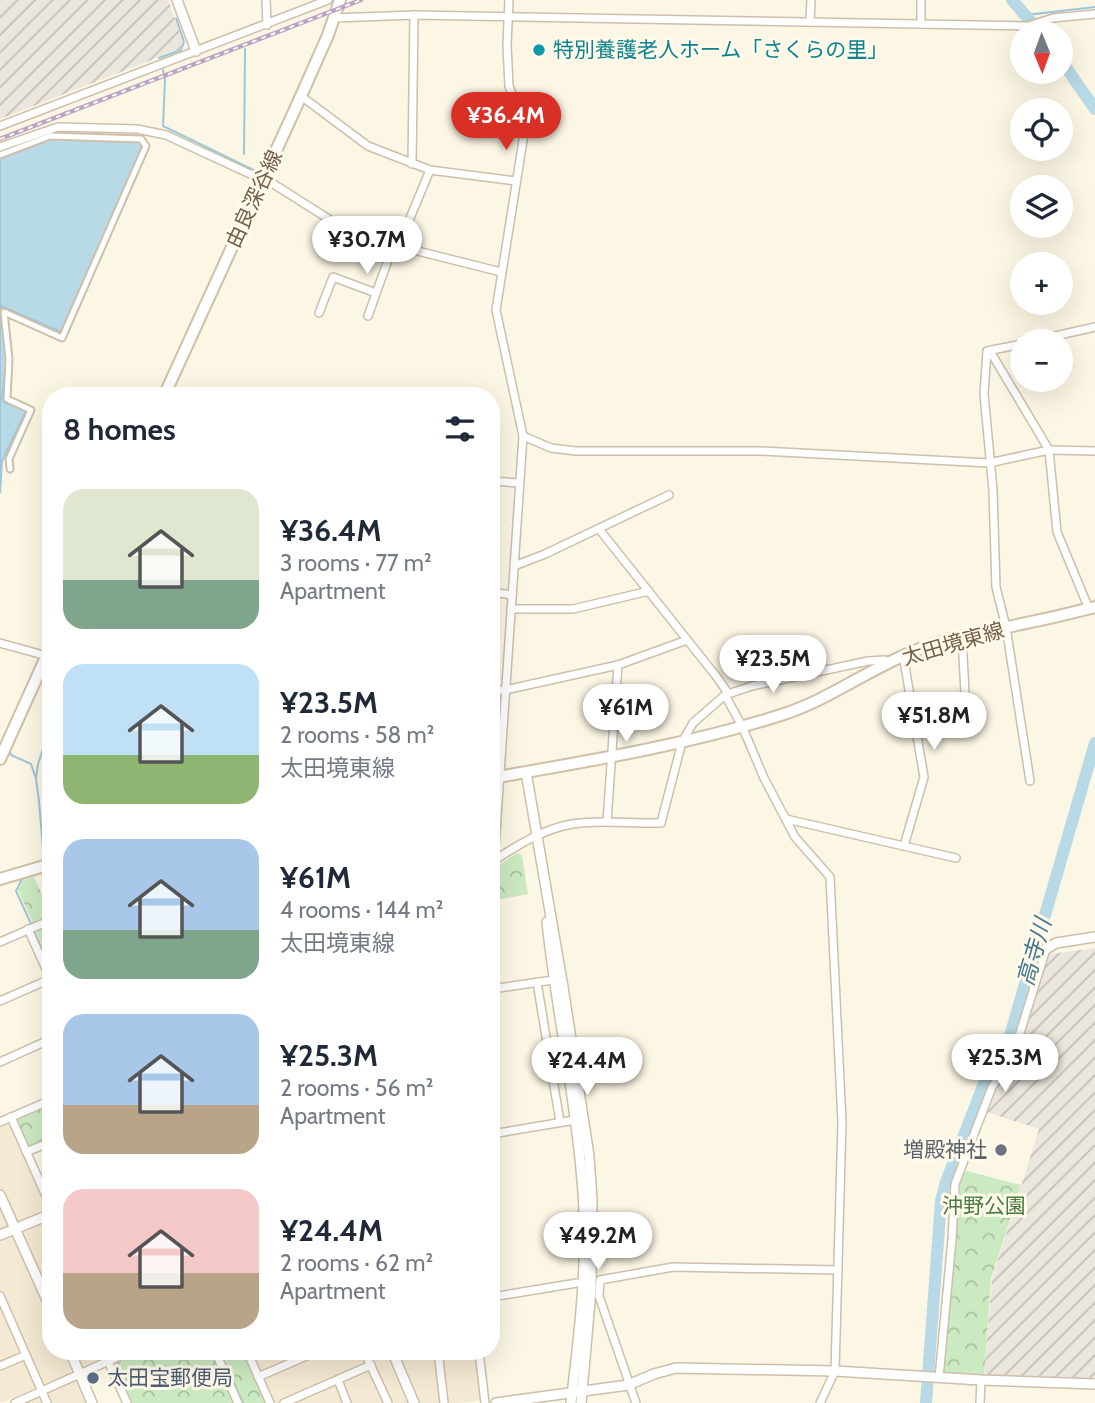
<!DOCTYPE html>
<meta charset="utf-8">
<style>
:root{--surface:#fff;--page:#f2f2f3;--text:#1f2937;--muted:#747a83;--accent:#d93025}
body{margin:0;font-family:Cabin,"Noto Sans JP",sans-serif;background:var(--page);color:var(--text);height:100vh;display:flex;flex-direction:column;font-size:26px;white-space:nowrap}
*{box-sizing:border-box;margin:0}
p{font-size:23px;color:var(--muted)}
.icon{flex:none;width:38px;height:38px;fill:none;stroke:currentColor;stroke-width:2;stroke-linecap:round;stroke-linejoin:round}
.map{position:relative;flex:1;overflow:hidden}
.side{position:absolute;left:42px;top:387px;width:458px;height:973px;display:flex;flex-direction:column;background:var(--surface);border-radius:28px;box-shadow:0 7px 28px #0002}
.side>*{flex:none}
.needle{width:46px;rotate:179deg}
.tools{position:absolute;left:1010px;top:21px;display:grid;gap:14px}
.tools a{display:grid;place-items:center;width:63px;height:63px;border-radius:50%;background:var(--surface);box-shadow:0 7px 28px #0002;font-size:35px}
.price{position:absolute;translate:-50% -60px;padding:0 16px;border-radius:24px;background:#fff;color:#222;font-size:23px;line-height:46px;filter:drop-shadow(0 2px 4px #0008)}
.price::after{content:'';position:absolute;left:50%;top:42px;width:21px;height:16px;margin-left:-10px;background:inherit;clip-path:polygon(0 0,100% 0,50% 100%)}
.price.selected{background:var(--accent);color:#fff}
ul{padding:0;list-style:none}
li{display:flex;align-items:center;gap:21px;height:175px;padding:0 21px}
li span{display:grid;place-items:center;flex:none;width:196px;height:140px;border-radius:21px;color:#555}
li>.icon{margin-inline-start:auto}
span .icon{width:84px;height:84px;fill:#fffc;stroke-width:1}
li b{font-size:30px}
h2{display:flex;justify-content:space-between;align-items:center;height:84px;padding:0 21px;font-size:30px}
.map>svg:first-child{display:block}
.residential{fill:#f4e9d2}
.industrial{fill:url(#industrial-furrows)}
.forest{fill:url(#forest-crowns)}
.water{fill:#b8d9e6;stroke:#9ec6d8;stroke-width:2}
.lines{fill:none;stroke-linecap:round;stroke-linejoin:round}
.stream{stroke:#9ec6d8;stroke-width:2}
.river{stroke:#b8d9e6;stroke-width:12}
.pedestrian-casing{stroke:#cebfaa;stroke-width:9}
.minor-casing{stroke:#cebfaa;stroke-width:10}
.tertiary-casing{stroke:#cebfaa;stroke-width:12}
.secondary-casing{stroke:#d1c0a7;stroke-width:14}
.pedestrian{stroke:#fff;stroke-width:5}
.minor{stroke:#fff;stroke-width:7}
.tertiary{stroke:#fff;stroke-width:9}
.secondary{stroke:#fff;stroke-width:10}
.rail-casing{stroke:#bba2c6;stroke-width:4.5}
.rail{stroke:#fffaea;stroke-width:2;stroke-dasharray:5;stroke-linecap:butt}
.culture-dot{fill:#0f9aa8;stroke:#fffaea;stroke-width:2.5}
.worship-dot{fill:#6b7280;stroke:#fffaea;stroke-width:2.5}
.service-dot{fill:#5c6f8a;stroke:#fffaea;stroke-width:2.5}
.labels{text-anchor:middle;stroke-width:6;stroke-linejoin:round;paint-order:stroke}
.culture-label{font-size:21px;fill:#0d838f;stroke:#fffaea;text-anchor:start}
.street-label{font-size:21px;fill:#755f49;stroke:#fffaea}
.worship-label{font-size:21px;fill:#5b616d;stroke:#fffaea;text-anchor:end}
.park-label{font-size:21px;fill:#4a7b41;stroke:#fffaea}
.service-label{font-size:21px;fill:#4e5e75;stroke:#fffaea;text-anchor:start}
.water-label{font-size:23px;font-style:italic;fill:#467890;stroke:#fffaea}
</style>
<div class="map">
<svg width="1095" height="1403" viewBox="0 0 1095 1403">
<defs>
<pattern id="industrial-furrows" width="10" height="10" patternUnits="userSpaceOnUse" patternTransform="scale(1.75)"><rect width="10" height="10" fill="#ece7de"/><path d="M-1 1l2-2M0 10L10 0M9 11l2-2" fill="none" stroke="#c4beb6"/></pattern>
<pattern id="forest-crowns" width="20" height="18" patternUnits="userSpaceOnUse" patternTransform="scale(1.75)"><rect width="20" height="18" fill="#cceac2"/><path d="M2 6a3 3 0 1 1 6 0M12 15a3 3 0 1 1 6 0" fill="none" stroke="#aac1a0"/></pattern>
</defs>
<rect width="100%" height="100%" fill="#fcf6e4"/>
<g class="residential">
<path d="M6,1123l5,1 36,83 -2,4 -45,20v-106z"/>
<path d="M51,1216v84l-30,-66 2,-5z"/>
<path d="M8,1235l5,2 38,86v28h12l8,19 -1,4 -70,29v-164z"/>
<path d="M73,1351h49l-37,17 -5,-2z"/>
<path d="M249,1351h137l23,52h-138z"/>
<path d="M397,1351h78l5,46 -4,4 -17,2h-40z"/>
<path d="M73,1381l4,2 9,20h-62z"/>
</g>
<g class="industrial">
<path d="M0,0h168l15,42 -3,7 -180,70z"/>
<path d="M1095,948v432l-111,-4 8,-97 47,-150 -53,-17 11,-28 18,-23 31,-102 4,-5z"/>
</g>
<g class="forest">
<path d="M517,853l5,2 6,39 -36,7v-31z"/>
<path d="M34,877l17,38v49l-33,-74 5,-10z"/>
<path d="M51,1103v35l-20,8 -4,-1 -10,-23 2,-4z"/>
<path d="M963,1170l58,15 -30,94 -7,97 -37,-2 -4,-4 14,-183z"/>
<path d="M145,1351h65l24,52h-103l-16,-36 1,-4z"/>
<path d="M218,1351h25l23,52h-25z"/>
</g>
<path class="water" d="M51,138l89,2 4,6 -83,186 -60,-26 6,51 -5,41 2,4 22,9 -24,50 -2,32v-336z"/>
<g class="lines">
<g class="stream">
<path d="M1026,15l69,-8"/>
<path d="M159,58l22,-8 3,-8 -8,-24"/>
<path d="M163,126l97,47"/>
<path d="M163,126l2,-46 -2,-10"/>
<path d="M244,154l1,-105"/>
<path d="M10,751l1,4 20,9 5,15 3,22 5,59"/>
<path d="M36,778l2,-14 13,-40"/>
<path d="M32,926l-16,-35 6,-12 22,-7v-3"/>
<path d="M34,931l17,38"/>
<path d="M492,985l20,-2"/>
<path d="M219,1351l24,52"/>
</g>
<g class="river">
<path d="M1012,0l29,33"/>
<path d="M1060,59l35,50"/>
<path d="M926,1403l15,-202 5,-19 39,-101 20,-28 90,-310"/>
</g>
<defs>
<path id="pedestrian" d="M0,155l50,-19 91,3 5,7 -84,192 -58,-26 5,47 -2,40 24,11 -22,49 1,10"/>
<g id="minor">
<path d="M266,0l1,25"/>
<path d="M921,0v24"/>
<path d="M334,18l80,-3 614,11 25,-8 42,-4"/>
<path d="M810,21l1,-21"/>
<path d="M301,96l67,50 62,24 86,11"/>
<path d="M0,126l328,-126"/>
<path d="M0,147l58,-20 79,2 29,6 97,45"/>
<path d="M412,164l2,-149"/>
<path d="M264,178l90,57 147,37"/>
<path d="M398,247l32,-77"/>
<path d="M319,313l14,-36 43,16"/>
<path d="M368,316l25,-70"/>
<path d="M1033,341l62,-14"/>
<path d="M1022,344l-35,7 -3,43 9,96 3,97 10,40 24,154"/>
<path d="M990,351l59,99 8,82 32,77"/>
<path d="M523,436l28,12 25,3h185l228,12 60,-13 46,1"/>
<path d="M492,481l27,2"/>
<path d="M599,529l117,147 12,17"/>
<path d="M514,566l31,-12 124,-59"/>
<path d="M492,592l20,3"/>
<path d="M511,609h62l76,-18"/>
<path d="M962,637l3,56"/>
<path d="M0,643l47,13"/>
<path d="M903,655l21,122 -20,69"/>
<path d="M492,691l13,-1 113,-25 69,-25"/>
<path d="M725,695l17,31 22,52 31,59 35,40 12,245 -7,249 -15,32"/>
<path d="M786,819l170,39"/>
<path d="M607,822l11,-157"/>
<path d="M494,861l29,-425 -27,-126 29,-182 -16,-42 -2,-41 2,-45"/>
<path d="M492,862c24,-16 51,-33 80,-38 29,-5 60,0 89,-1l21,-81 11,-19 32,-28 27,-9 116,-25 17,-1 4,3"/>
<path d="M28,929l23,51"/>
<path d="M0,942l51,-22"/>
<path d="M537,982l23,140"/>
<path d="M492,989l61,-9"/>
<path d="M0,1001l50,-22"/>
<path d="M0,1062l51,-23"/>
<path d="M11,1117l40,90"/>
<path d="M492,1117l1,17"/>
<path d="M0,1122l51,-22"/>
<path d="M492,1134l83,-14"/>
<path d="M26,1152l25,-10"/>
<path d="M0,1296l47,107"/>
<path d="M492,1297l85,-14"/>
<path d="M215,1351l23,52"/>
<path d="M247,1351l23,52"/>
<path d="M364,1351l24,52"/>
<path d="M438,1351l6,52"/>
<path d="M479,1351l6,52"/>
<path d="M108,1361l19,42"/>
<path d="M0,1366l26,-11"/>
<path d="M258,1377l60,-26"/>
<path d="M939,1378l13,-139 3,-55 37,-97 20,-28 34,-110"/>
<path d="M338,1380l9,23"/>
<path d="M15,1403l116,-52"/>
<path d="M284,1403l87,-38"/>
<path d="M636,1403l-37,-107 1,-16 73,-13 165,3"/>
<path d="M980,1403l1,-23"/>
</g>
<g id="tertiary">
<path d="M177,0l19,51"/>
<path d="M526,772l37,215 26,169 3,45 -1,89 -10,113"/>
<path d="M547,922c9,86 28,171 35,258 7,74 -2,149 -11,223"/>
<path d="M1046,949l10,-6 39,-6"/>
<path d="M0,1195l51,114"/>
<path d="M0,1235l51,-21"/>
<path d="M70,1351l22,52"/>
<path d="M392,1351l22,52"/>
<path d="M496,1403l132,-18 26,-11 22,-6 159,3 146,9 114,4"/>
</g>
<g id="secondary">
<path d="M164,396l137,-300 27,-61 12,-35"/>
<path d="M0,759l51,-113"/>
<path d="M492,778c97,-17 195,-33 289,-63 45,-14 82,-42 124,-60 30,-14 65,-20 97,-27 31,-6 62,-13 93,-21"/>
<path d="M0,879l51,-15"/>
</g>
</defs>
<use href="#pedestrian" class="pedestrian-casing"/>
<use href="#minor" class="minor-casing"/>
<use href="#tertiary" class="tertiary-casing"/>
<use href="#secondary" class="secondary-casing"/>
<use href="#pedestrian" class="pedestrian"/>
<use href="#minor" class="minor"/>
<use href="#tertiary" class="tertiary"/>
<use href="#secondary" class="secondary"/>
<defs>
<path id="rail" d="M0,139l361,-139"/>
</defs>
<use href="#rail" class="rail-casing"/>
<use href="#rail" class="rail"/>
</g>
<circle class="culture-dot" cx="539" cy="50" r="7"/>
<circle class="worship-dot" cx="1001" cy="1150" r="7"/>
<circle class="service-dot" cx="93" cy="1378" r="7"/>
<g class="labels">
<g class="culture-label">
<text x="553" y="57">特別養護老人ホーム「さくらの里」</text>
</g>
<g class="street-label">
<text transform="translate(254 199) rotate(-65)" y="7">由良深谷線</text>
<text transform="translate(953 644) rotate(-16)" y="7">太田境東線</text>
</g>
<g class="worship-label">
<text x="987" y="1157">増殿神社</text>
</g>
<g class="park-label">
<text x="984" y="1213">沖野公園</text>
</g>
<g class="service-label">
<text x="107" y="1385">太田宝郵便局</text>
</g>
<g class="water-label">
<text transform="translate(1034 952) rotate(-74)" y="8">高寺川</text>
</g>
</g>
</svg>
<div class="tools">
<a><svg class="needle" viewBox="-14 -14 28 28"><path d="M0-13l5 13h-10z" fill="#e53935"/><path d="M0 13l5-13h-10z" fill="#747a83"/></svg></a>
<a><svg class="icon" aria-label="locate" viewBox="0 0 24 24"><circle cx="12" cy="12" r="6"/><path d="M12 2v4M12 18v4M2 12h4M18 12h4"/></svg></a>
<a><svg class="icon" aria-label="layers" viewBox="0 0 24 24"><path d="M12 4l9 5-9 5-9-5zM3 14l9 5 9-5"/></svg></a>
<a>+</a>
<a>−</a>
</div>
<b class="price selected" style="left:506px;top:152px">¥36.4M</b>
<b class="price" style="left:367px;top:276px">¥30.7M</b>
<b class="price" style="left:773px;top:695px">¥23.5M</b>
<b class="price" style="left:626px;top:744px">¥61M</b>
<b class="price" style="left:934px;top:752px">¥51.8M</b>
<b class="price" style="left:1005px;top:1094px">¥25.3M</b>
<b class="price" style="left:587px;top:1097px">¥24.4M</b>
<b class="price" style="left:598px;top:1272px">¥49.2M</b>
<section class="side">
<h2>8 homes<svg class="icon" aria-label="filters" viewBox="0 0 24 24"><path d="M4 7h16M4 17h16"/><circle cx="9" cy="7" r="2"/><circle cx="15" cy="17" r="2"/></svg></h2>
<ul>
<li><span style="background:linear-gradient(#dfe7d0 65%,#7fa58c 0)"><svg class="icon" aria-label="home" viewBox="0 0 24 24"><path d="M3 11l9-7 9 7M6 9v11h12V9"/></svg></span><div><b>¥36.4M</b><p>3 rooms · 77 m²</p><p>Apartment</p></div></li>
<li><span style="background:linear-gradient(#bfe0f5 65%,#8fb573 0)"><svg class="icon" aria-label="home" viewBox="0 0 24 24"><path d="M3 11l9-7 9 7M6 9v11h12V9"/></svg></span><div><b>¥23.5M</b><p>2 rooms · 58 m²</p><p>太田境東線</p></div></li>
<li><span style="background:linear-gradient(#a9c7e8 65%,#7fa58c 0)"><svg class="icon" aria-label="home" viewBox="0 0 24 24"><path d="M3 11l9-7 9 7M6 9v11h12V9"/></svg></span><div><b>¥61M</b><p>4 rooms · 144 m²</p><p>太田境東線</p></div></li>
<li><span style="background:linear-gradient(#a9c7e8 65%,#b9a48a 0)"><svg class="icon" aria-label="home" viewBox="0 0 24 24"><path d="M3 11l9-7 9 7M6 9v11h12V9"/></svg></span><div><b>¥25.3M</b><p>2 rooms · 56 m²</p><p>Apartment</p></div></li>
<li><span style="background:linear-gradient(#f6c9c9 60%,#b9a48a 0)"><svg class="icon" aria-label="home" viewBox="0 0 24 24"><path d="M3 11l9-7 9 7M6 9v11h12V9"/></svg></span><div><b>¥24.4M</b><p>2 rooms · 62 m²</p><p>Apartment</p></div></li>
</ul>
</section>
</div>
